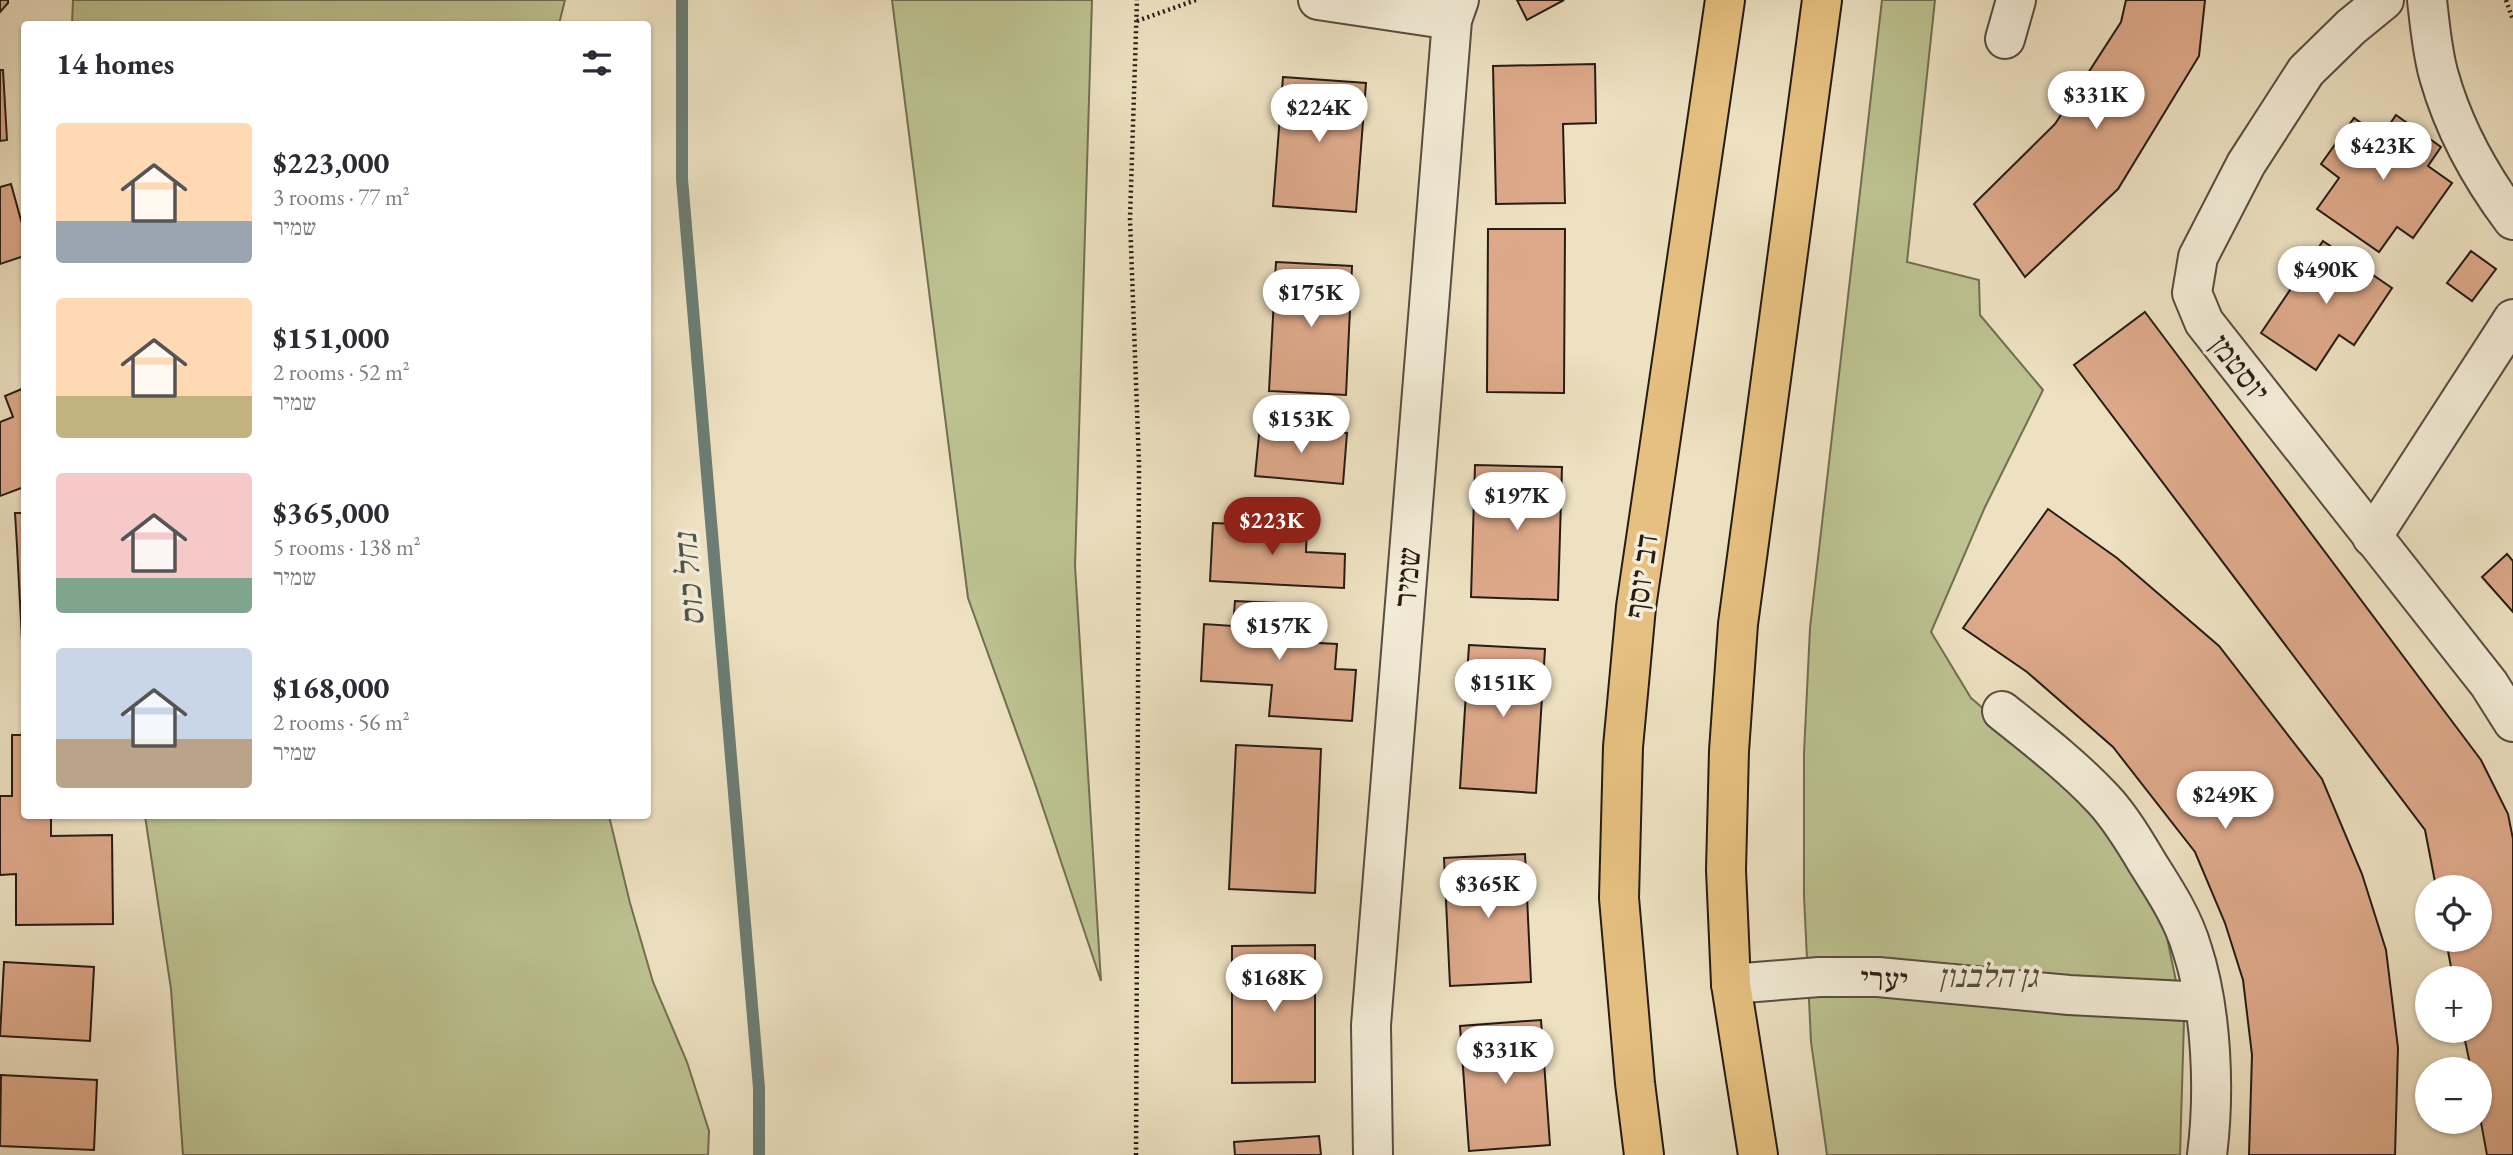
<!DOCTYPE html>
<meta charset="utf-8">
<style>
:root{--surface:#fff;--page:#f2f2f3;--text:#2b2b33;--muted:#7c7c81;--accent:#8f2418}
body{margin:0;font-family:"EB Garamond","Frank Ruhl Libre",serif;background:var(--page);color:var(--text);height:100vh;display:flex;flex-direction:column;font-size:26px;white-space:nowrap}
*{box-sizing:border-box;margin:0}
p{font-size:23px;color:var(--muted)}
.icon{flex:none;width:38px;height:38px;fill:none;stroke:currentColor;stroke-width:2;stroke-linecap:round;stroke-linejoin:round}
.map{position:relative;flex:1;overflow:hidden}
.side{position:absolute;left:21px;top:21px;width:630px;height:798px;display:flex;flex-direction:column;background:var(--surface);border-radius:7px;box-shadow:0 2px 5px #0004}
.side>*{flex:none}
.controls{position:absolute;left:2415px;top:875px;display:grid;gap:14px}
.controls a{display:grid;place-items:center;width:77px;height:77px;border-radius:50%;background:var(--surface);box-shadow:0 2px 5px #0004;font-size:35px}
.price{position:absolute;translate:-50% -60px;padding:0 16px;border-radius:24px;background:#fff;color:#222;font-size:23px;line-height:46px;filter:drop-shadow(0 2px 4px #0008)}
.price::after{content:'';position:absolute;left:50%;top:42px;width:21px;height:16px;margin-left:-10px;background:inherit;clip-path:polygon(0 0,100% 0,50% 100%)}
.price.on{background:var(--accent);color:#fff}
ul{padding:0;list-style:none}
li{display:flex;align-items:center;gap:21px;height:175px;padding:0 35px}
li span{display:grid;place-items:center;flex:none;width:196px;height:140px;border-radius:7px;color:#555}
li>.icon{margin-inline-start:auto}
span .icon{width:84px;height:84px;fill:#fffc;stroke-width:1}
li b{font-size:30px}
h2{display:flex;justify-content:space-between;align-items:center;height:84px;padding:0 35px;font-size:30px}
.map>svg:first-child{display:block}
.green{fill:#bcc290;stroke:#716f52;stroke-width:2}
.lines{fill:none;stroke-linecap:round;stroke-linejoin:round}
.stream{stroke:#6b7d74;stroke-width:12}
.building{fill:#dda98a;stroke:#261c15;stroke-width:2}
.minor-casing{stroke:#584d40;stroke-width:42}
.major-casing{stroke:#261c15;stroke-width:42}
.path{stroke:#261c15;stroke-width:4.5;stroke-dasharray:2 3.5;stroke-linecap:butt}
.minor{stroke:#f3ecd7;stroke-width:38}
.major{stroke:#e6c080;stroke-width:38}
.labels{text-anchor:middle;stroke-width:7;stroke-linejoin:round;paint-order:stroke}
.street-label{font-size:32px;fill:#261c15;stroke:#f3ecd7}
.park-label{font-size:32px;font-style:italic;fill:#534e3a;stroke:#f3ecd7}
.water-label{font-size:33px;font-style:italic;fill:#4e554c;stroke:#f3ecd7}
</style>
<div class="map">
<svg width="2513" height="1155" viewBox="0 0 2513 1155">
<rect width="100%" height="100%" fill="#ede1c1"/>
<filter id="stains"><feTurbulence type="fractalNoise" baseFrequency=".00286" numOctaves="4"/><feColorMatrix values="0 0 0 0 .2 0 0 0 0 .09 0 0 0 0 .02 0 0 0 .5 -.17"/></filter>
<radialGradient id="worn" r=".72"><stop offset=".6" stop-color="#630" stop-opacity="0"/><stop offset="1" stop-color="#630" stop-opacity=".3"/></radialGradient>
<g class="green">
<path d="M73,0h492l-6,24h-487z"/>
<path d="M892,0h200l-17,566 26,415 -66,-197 -67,-186z"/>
<path d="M1882,0h53l-28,262 72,18 1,35 63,75 -58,117 -54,125 40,66 126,107 66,113 21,102 -4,135h-353l-16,-113 -7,-146v-143l6,-125z"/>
<path d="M145,816h464l21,87 23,79 34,80 22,69 -1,24h-525l-12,-166z"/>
</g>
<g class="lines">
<path class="stream" d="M682,0v179l77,909v67"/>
</g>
<g class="building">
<path d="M0,0h8v3l-8,9z"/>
<path d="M1517,0h47l-37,20z"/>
<path d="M2126,0h79l-6,56 -81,133 -93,88 -51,-73 81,-80 66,-102z"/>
<path d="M1595,64l1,59 -33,1 2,79 -69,1 -3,-138z"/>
<path d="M0,70h3l4,70 -7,1z"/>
<path d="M1283,77l83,6 -10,129 -83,-6z"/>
<path d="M2396,115l45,32 -13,19 24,17 -39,55 -16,-11 -18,25 -62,-43 22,-31 -18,-14 33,-46 27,19z"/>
<path d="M11,184l13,47v25l-24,8v-77z"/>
<path d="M1488,229h77l-1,164 -77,-1z"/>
<path d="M2323,241l69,47 -38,57 -15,-10 -23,35 -55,-37z"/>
<path d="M2471,251l25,18 -24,32 -25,-18z"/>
<path d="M1276,262l76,4 -6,129 -77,-4z"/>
<path d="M2145,312l336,448 27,54 5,25v316h-26l-7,-38v-48h-9l-8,-38h17v-53h-27l-7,-38h34v-53h-44l-11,-57 -351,-465z"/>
<path d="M24,388v99l-24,9v-74l13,-5 -8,-21z"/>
<path d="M1260,425l87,8 -4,51 -88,-8z"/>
<path d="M1475,465l87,2 -4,133 -87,-3z"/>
<path d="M2048,509l69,49 102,88 103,133 40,95 24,76 12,98 -3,107h-146l3,-100 -9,-75 -18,-57 -30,-71 -82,-105 -86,-75 -64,-44z"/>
<path d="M15,513h9v165l-7,-132z"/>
<path d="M1213,523l94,4 -1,25 39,2 -1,34 -134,-7z"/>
<path d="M2507,554l6,7v51l-31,-35z"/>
<path d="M1235,601l66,3 -1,38 37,2 -2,25 21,1 -4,51 -83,-5 3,-31 -71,-4 3,-57 29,2z"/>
<path d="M1469,645l76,4 -9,144 -76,-5z"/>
<path d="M12,735h12v81h27v20l61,-1 1,89 -97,1v-51l-16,1v-79h12z"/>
<path d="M1236,745l85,4 -6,144 -86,-4z"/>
<path d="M1525,854l6,128 -81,4 -6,-128z"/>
<path d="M1315,945v137l-83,1v-137z"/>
<path d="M4,962l90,5 -4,74 -90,-5z"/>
<path d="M1541,1020l9,125 -81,6 -9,-125z"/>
<path d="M1,1075l96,5 -3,70 -94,-4z"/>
<path d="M1319,1136l2,19h-86l-1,-13z"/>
</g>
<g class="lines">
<defs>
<g id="minor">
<path d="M1318,0l134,20"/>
<path d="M2384,0l-33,27 -45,44 -60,93 -48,93 -6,36 12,29 285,362 24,38"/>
<path d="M2427,0c3,25 5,52 12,76 15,53 41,100 74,144"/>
<path d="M2005,39l11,-39"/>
<path d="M2372,537l141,-218"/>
<path d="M2002,711c35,28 70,55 101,88 17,18 32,43 45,65 17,27 35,54 44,85 20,61 23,143 15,206"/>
<path d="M1731,984l88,-7h59l191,18 135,7"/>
<path d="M1373,1155l-2,-130 81,-1005 7,-20"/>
</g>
<g id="major">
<path d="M1644,1155l-9,-72 -16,-185 4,-151 13,-140 89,-607"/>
<path d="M1758,1155l-27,-171 -5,-114 3,-119 9,-127 84,-624"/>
</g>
</defs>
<use href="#minor" class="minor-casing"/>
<use href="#major" class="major-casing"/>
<g class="path">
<path d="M2506,0l7,20"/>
<path d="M1137,21l59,-21"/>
<path d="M1136,1155l3,-691 -9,-245 7,-219"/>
</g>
<use href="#minor" class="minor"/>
<use href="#major" class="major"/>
</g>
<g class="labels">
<g class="street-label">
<text transform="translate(2240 368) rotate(52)" y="11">יוסטמן</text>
<text transform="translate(1641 576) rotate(-82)" y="11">דב יוסף</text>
<text transform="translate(1407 577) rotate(-85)" y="11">שמיר</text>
<text transform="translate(1884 979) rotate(3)" y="11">יערי</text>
</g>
<g class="park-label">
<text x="1988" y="987">גן הלבנון</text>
</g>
<g class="water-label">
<text transform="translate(688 580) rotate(-95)" y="12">נחל כוס</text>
</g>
</g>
<rect width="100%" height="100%" filter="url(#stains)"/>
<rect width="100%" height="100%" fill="url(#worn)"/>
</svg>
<div class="controls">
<a><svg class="icon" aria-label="locate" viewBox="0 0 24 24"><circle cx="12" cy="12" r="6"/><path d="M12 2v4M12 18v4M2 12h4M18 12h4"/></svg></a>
<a>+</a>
<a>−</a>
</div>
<b class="price" style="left:2096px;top:131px">$331K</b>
<b class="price" style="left:1319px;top:144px">$224K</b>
<b class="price" style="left:2383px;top:182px">$423K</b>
<b class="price" style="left:2326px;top:306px">$490K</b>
<b class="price" style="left:1311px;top:329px">$175K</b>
<b class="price" style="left:1301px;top:455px">$153K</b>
<b class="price" style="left:1517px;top:532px">$197K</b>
<b class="price on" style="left:1272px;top:557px">$223K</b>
<b class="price" style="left:1279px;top:662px">$157K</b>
<b class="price" style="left:1503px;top:719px">$151K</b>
<b class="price" style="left:2225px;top:831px">$249K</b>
<b class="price" style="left:1488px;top:920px">$365K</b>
<b class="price" style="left:1274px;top:1014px">$168K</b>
<b class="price" style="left:1505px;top:1086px">$331K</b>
<section class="side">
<h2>14 homes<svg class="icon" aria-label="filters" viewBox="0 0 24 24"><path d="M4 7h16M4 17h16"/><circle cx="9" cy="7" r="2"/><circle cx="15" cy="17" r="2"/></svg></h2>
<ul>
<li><span style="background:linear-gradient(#ffd9b3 70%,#9aa5b1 0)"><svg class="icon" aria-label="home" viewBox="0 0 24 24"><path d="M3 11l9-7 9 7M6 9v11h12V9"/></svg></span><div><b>$223,000</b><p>3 rooms · 77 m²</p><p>שמיר</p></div></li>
<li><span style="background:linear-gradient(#ffd9b3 70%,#c2b280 0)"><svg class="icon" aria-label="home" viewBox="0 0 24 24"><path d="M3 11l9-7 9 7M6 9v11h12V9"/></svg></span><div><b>$151,000</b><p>2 rooms · 52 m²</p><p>שמיר</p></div></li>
<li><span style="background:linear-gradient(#f6c9c9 75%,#7fa58c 0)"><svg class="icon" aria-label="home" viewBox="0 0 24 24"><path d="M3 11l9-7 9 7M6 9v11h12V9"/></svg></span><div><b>$365,000</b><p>5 rooms · 138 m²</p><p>שמיר</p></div></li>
<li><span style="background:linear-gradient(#c9d6e8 65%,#b9a48a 0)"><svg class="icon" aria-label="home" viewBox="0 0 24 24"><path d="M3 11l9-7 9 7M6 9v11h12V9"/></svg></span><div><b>$168,000</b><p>2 rooms · 56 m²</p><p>שמיר</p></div></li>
</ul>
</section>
</div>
